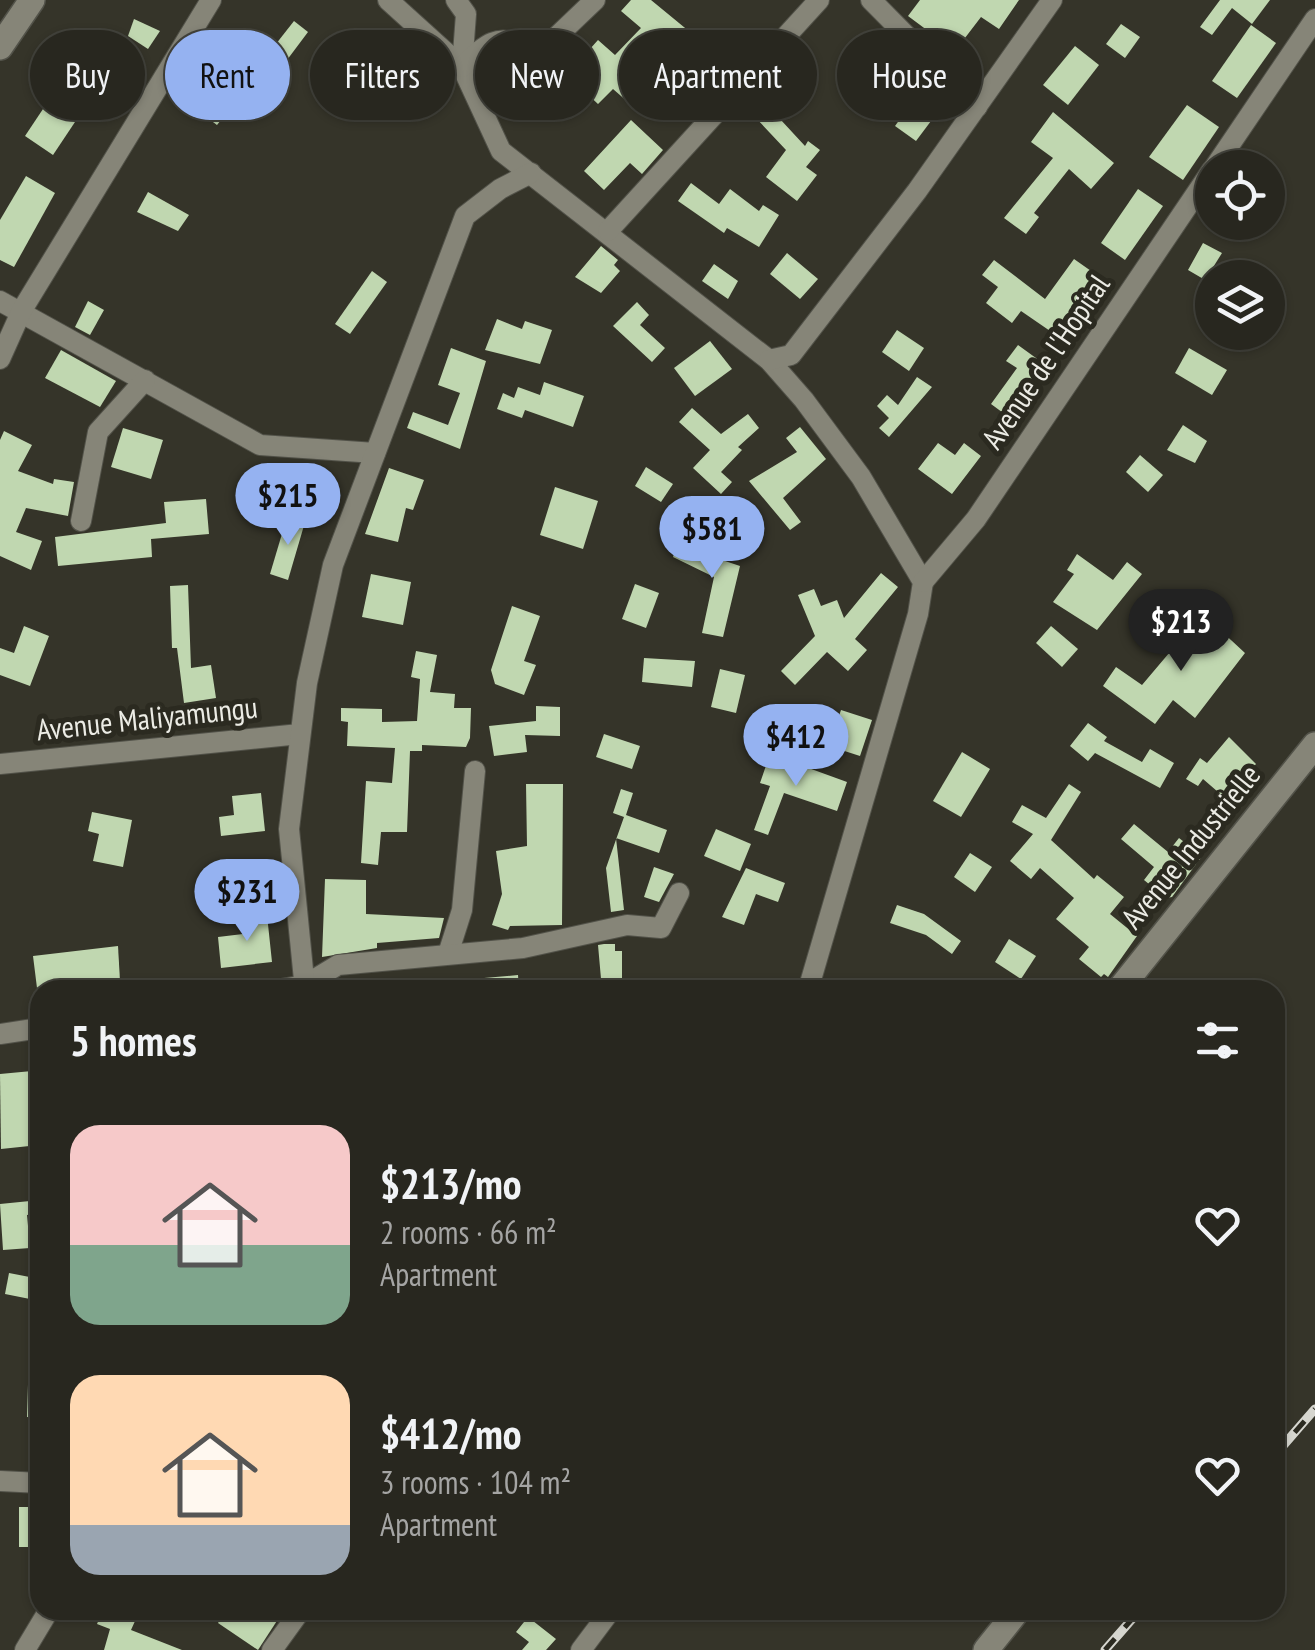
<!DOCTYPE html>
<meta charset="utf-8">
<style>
:root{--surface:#28271f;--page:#302f28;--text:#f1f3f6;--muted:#a5a5a4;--line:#44443d;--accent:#95b2f1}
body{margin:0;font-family:"PT Sans Narrow",sans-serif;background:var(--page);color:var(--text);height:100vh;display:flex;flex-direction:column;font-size:38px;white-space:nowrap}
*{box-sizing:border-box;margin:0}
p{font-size:32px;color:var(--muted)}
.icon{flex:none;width:55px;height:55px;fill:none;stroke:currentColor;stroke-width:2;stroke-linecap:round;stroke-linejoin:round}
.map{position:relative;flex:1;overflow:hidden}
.side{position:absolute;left:30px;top:980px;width:1255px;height:640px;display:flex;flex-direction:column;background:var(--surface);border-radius:30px;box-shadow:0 2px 8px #0004,0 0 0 2px var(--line)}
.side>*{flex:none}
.banner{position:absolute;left:30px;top:30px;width:1255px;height:90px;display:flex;gap:20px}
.tools{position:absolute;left:1195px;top:150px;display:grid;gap:20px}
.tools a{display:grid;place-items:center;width:90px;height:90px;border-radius:50%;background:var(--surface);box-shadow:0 2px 8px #0004,0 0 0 2px var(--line);font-size:50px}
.price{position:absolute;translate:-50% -85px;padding:0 22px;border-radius:35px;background:var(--accent);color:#111;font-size:32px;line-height:65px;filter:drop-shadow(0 2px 5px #0008)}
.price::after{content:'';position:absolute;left:50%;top:60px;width:30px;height:22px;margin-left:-15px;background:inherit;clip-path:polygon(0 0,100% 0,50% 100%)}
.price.current{background:#222;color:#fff}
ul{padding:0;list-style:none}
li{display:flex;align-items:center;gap:30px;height:250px;padding:0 40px}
li span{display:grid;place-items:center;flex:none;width:280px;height:200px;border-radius:30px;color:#555}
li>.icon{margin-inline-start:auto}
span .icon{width:120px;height:120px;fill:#fffc;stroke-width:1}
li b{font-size:42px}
h2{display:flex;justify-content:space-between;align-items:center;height:120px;padding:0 40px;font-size:42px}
.chip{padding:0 35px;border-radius:45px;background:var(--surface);box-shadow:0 2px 8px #0004,0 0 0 2px var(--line);font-size:35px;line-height:90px}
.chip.current{background:var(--accent);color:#111}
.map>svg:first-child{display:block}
.building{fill:#c0d7b0}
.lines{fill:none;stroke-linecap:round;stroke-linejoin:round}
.minor-casing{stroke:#525249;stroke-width:22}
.tertiary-casing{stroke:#525249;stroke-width:28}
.minor{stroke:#868578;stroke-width:20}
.tertiary{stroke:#868578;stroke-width:25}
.rail-casing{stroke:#d6d6cf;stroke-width:9}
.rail{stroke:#2b2a20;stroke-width:5;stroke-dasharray:15;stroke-linecap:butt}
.labels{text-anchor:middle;stroke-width:10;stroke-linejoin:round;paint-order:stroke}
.street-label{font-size:30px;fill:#ecece5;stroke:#2b2a20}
</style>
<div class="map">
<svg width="1315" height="1650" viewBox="0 0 1315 1650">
<rect width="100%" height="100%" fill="#353429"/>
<g class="building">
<path d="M631,0h20l84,69 -15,18 -46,-38 -4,5 -14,-13 -26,27 17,15 -18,20 -16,-14 -15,15 -14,-13 14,-16 -18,-15 18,-20 17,15 26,-27 -20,-17z"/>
<path d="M920,0h99l-20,29 -18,-12 -26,34 -47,-35z"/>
<path d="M1220,0h50l-18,24 -20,-16 -20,27 -12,-8z"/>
<path d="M134,19l26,12 -12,18 -20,-13z"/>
<path d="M294,21l14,11 -21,28 -15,-11z"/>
<path d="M1121,24l19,13 -15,21 -19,-14z"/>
<path d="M1251,25l25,18 -39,55 -25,-17z"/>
<path d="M71,35l31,16 -17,33 -18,-9 10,-18 -14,-7z"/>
<path d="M1075,46l24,19 -31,40 -25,-20z"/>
<path d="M223,53l21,16 -29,39 10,7 -8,10 -27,-20z"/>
<path d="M51,97l28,19 -26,39 -28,-19z"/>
<path d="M913,101l21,16 -18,24 -21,-15z"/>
<path d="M1187,105l32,22 -36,53 -34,-23z"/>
<path d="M768,106l37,40 3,-5 12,9 -14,17 11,8 -20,26 -31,-24 20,-27 -31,-33z"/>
<path d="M1053,112l61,51 -23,26 -22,-20 -35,44 5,4 -13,17 -22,-16 49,-60 -22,-16z"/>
<path d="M631,120l32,30 -21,24 -12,-11 -26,27 -20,-19z"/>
<path d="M26,176l29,17 -41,74 -14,-7v-40z"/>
<path d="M691,183l28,21 11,-15 29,22 4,-6 16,10 -20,32 -32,-19 -3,5 -46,-32z"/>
<path d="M1138,189l25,17 -38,54 -24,-17z"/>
<path d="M148,192l41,23 -11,16 -41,-19z"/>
<path d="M1203,243l19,10 -10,16v15l-24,-14z"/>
<path d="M601,246l17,14 -4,5 6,6 -19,22 -26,-16z"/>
<path d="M787,253l31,26 -18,20 -30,-25z"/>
<path d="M1074,259l37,26 -42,59 -48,-33 -9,12 -26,-20 12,-16 -16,-12 12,-15 51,39z"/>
<path d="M714,264l24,17 -10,18 -26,-18z"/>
<path d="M372,271l15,11 -37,52 -15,-10z"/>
<path d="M88,301l16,9 -14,25 -15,-8z"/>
<path d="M637,302l12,13 -9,10 25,23 -13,14 -39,-36z"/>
<path d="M497,319l25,10 3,-8 27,9 -12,34 -55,-14z"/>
<path d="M897,330l27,18 -15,23 -27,-19z"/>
<path d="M710,341l22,28 -37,27 -21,-28z"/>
<path d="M1018,345l29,21 -37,52 -19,-14 26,-36 -11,-7z"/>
<path d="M451,348l35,13 -26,88 -53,-21 6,-16 35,13 12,-32 -22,-8z"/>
<path d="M1189,348l38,22 -15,25 -37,-22z"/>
<path d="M61,350l55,31 -16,26 -55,-29z"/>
<path d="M917,377l15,10 -43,50 -10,-9 10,-10 -12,-12 10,-11 11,10z"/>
<path d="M544,382l40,14 -11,31 -48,-17 -3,8 -25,-9 6,-16 11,5 4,-11 22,8z"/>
<path d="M692,408l29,26 27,-20 11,14 -21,19 4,3 -21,22 11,10 -11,12 -28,-26 17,-18 -31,-28z"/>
<path d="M1183,425l24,16 -12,22 -28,-13z"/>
<path d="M800,427l26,32 -43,39 18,24 -11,8 -41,-49 48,-29 -11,-14z"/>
<path d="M123,428l40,12 -12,39 -40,-12z"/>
<path d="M4,431l28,14 -14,26 35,13 1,-5 20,3 -6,34 -42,-8 -10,24 26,9 -11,29 -31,-14v-116z"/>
<path d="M938,443l17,12 9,-12 17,13 -29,38 -34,-25z"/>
<path d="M1140,455l23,20 -15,17 -22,-20z"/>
<path d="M646,467l27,17 -12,18 -26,-16z"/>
<path d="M389,468l35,12 -11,30 -7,-2 -8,34 -33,-8z"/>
<path d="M555,487l43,14 -15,48 -43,-14z"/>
<path d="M206,499l3,35 -58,5 1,18 -94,9 -3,-29 111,-14 -2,-21z"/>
<path d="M287,517l18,5 -17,58 -18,-6z"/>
<path d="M702,538l19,7 -5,13 24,8 -17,71 -21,-4 12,-56 -41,-20 6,-17 20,7z"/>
<path d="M1077,554l36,26 14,-18 15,12 -45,56 -44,-28 21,-28 -7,-4z"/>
<path d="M881,573l17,14 -43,52 12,11 -19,21 -21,-19 -32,33 -14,-14 34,-35 -17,-41 16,-6 7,17 16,-6 7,18z"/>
<path d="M371,574l40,8 -8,43 -41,-8z"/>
<path d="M635,584l24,9 -13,35 -24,-9z"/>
<path d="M188,585l3,83 20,-3 5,33 -32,5 -7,-55h-5l-2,-62z"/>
<path d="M512,606l28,10 -16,45 12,4 -12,30 -29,-11 -4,-14z"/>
<path d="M1190,618l20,17 8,-7 27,25 -50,65 -22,-18 -18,24 -52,-38 13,-19 26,18 33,-39 -5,-4z"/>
<path d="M24,626l25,10 -19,50 -30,-11v-27l14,5z"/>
<path d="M1051,626l27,23 -16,18 -26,-24z"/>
<path d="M416,651l21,4 -7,37 25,2 -1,14h17l-1,30 -4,9 -44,-2v6h-12l-3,81h-26l-3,33 -17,-2 5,-82 26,2 3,-35 -48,-2 1,-24 -7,-1v-13l41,1v13l35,-1 3,-42 -9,-2z"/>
<path d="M644,658l51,3 -3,26 -50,-5z"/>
<path d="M720,669l25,6 -9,38 -25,-6z"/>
<path d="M536,706l24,1v29l-35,-1 2,17 -33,4 -5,-30 47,-5z"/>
<path d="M841,710l31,10 -12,36 -31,-10z"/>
<path d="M1088,723l19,14 -3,4 38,21 8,-13 24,14 -14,25 -65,-35 -7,8 -18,-15z"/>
<path d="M604,734l36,12 -8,23 -36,-12z"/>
<path d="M1229,737l27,27 -31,34 -22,-19 -5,7 -12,-7 14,-21 7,5z"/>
<path d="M962,752l28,17 -29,48 -28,-16z"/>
<path d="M770,754l77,28 -10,29 -53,-18 -16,42 -14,-5 16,-44 -10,-3z"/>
<path d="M526,784h37l-1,141 -52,1 -2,4 -16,-5 10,-31 -6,-43 31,-5z"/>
<path d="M1069,784l12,8 -30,48 43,39 3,-4 27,22 -14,17 27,22 -29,41 -4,-3 -3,3 -22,-18 10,-12 -33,-28 18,-21 -34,-30 -9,11 -21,-18 23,-27 -21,-12 10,-17 24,13z"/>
<path d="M621,789l12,4 -7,22 41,15 -8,23 -43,-15 8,72 -13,2 -5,-44 18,-51 -11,-4z"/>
<path d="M261,793l4,38 -44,5 -2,-19 15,-2 -2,-19z"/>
<path d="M92,812l40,8 -9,47 -30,-6 6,-27 -11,-3z"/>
<path d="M1134,824l34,28 11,-14 23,18 -30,41 -6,1 -22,-18 10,-13 -33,-28z"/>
<path d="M716,829l35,15 -11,27 -36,-15z"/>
<path d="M970,853l22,14 -17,25 -21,-15z"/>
<path d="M654,867l20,7 -15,28 -15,-5z"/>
<path d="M746,868l39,15 -7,19 -22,-8 -12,31 -22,-8z"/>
<path d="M325,879l41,1v34l78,4 -5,20 -62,5v5l-55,9z"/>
<path d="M897,905l27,9 37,27 -9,13 -26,-19 -36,-12z"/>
<path d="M267,915l5,47 -51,6 -3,-31 25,-3 -2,-16z"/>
<path d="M1009,939l27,17 -15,23 -26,-17z"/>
<path d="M604,944h11v7h7v39h-20l-4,-45z"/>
<path d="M118,946l2,35 -83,7 -4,-32z"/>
<path d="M518,975l1,15h-57l-1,-10z"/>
<path d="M32,1071l7,74 -38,4 -1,-75z"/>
<path d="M40,1200v13l-13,2 3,33 -27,2 -3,-46z"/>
<path d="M9,1273l31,6v22l-35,-7z"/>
<path d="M29,1352h11v66l-13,-1z"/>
<rect x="19" y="1507" width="21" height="40"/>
<path d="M103,1610h37l-9,20 51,20h-78l6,-21 -13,-5z"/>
<path d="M226,1610h58l-26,40 -40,-27z"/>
<path d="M528,1617l28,22 -10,11h-24l7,-8 -13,-10z"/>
</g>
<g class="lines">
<defs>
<g id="minor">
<path d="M388,0l74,67 39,84 268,209 35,40 57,77 62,105 -5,32 -110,376"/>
<path d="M456,0l10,14 -4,53"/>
<path d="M871,0l106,107"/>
<path d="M462,67c44,-46 40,-16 89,-25l44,-42"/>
<path d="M1214,168l101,-149"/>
<path d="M608,231l211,-231"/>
<path d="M0,301l260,144 115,8"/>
<path d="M0,359l22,-49 189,-310"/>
<path d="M769,360l22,-5 126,-164 135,-191"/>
<path d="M81,521l17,-89 47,-52"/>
<path d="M923,582l53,-63 236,-349"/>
<path d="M0,764l300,-30"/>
<path d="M448,954l14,-44 13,-139"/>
<path d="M275,990l30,-5 33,-20 185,-17 104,-23 34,3 18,-35"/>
<path d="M305,990l-16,-161 18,-146 26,-118 132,-349 35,-27 31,-16"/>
<path d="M0,1034l40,-6"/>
<path d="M0,1481l40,2"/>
<path d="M25,1650l24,-40"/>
<path d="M272,1650l29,-40"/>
<path d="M581,1650l30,-40"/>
</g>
<g id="tertiary">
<path d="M0,47l32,-47"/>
<path d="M1119,990l196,-245"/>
<path d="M986,1650l32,-40"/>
</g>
</defs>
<use href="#minor" class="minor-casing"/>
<use href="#tertiary" class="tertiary-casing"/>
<use href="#minor" class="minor"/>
<use href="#tertiary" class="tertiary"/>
<defs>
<g id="rail">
<path d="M1275,1455l40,-46"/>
<path d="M1105,1650l35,-40"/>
</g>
</defs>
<use href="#rail" class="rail-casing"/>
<use href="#rail" class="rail"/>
</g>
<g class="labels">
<g class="street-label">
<text transform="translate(1046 362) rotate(-56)" y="10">Avenue de l'Hopital</text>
<text transform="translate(147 719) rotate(-6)" y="10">Avenue Maliyamungu</text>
<text transform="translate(1191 847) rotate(-51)" y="10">Avenue Industrielle</text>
</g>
</g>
</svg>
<div class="tools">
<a><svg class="icon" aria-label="locate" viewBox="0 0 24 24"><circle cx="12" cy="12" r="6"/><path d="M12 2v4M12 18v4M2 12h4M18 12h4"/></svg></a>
<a><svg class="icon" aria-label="layers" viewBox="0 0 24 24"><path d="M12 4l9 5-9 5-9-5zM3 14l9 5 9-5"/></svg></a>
</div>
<b class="price" style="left:288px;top:548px">$215</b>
<b class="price" style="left:712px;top:581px">$581</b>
<b class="price current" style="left:1181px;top:674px">$213</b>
<b class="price" style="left:796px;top:789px">$412</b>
<b class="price" style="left:247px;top:944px">$231</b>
<div class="banner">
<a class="chip">Buy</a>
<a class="chip current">Rent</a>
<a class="chip">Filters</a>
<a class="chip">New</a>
<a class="chip">Apartment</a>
<a class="chip">House</a>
</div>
<section class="side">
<h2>5 homes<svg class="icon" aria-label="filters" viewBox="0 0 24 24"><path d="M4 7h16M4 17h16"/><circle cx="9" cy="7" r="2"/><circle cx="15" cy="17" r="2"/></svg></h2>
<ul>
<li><span style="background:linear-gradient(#f6c9c9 60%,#7fa58c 0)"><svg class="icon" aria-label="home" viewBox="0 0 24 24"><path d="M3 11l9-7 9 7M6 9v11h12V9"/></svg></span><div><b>$213/mo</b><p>2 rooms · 66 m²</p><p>Apartment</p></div><svg class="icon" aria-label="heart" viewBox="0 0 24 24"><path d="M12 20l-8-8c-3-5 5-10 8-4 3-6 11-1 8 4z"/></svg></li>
<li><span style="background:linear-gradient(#ffd9b3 75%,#9aa5b1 0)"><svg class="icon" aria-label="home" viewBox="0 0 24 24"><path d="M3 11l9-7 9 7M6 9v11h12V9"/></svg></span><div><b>$412/mo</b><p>3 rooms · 104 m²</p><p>Apartment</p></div><svg class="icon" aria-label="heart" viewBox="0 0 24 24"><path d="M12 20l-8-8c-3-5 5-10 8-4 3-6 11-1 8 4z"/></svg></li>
</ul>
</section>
</div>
